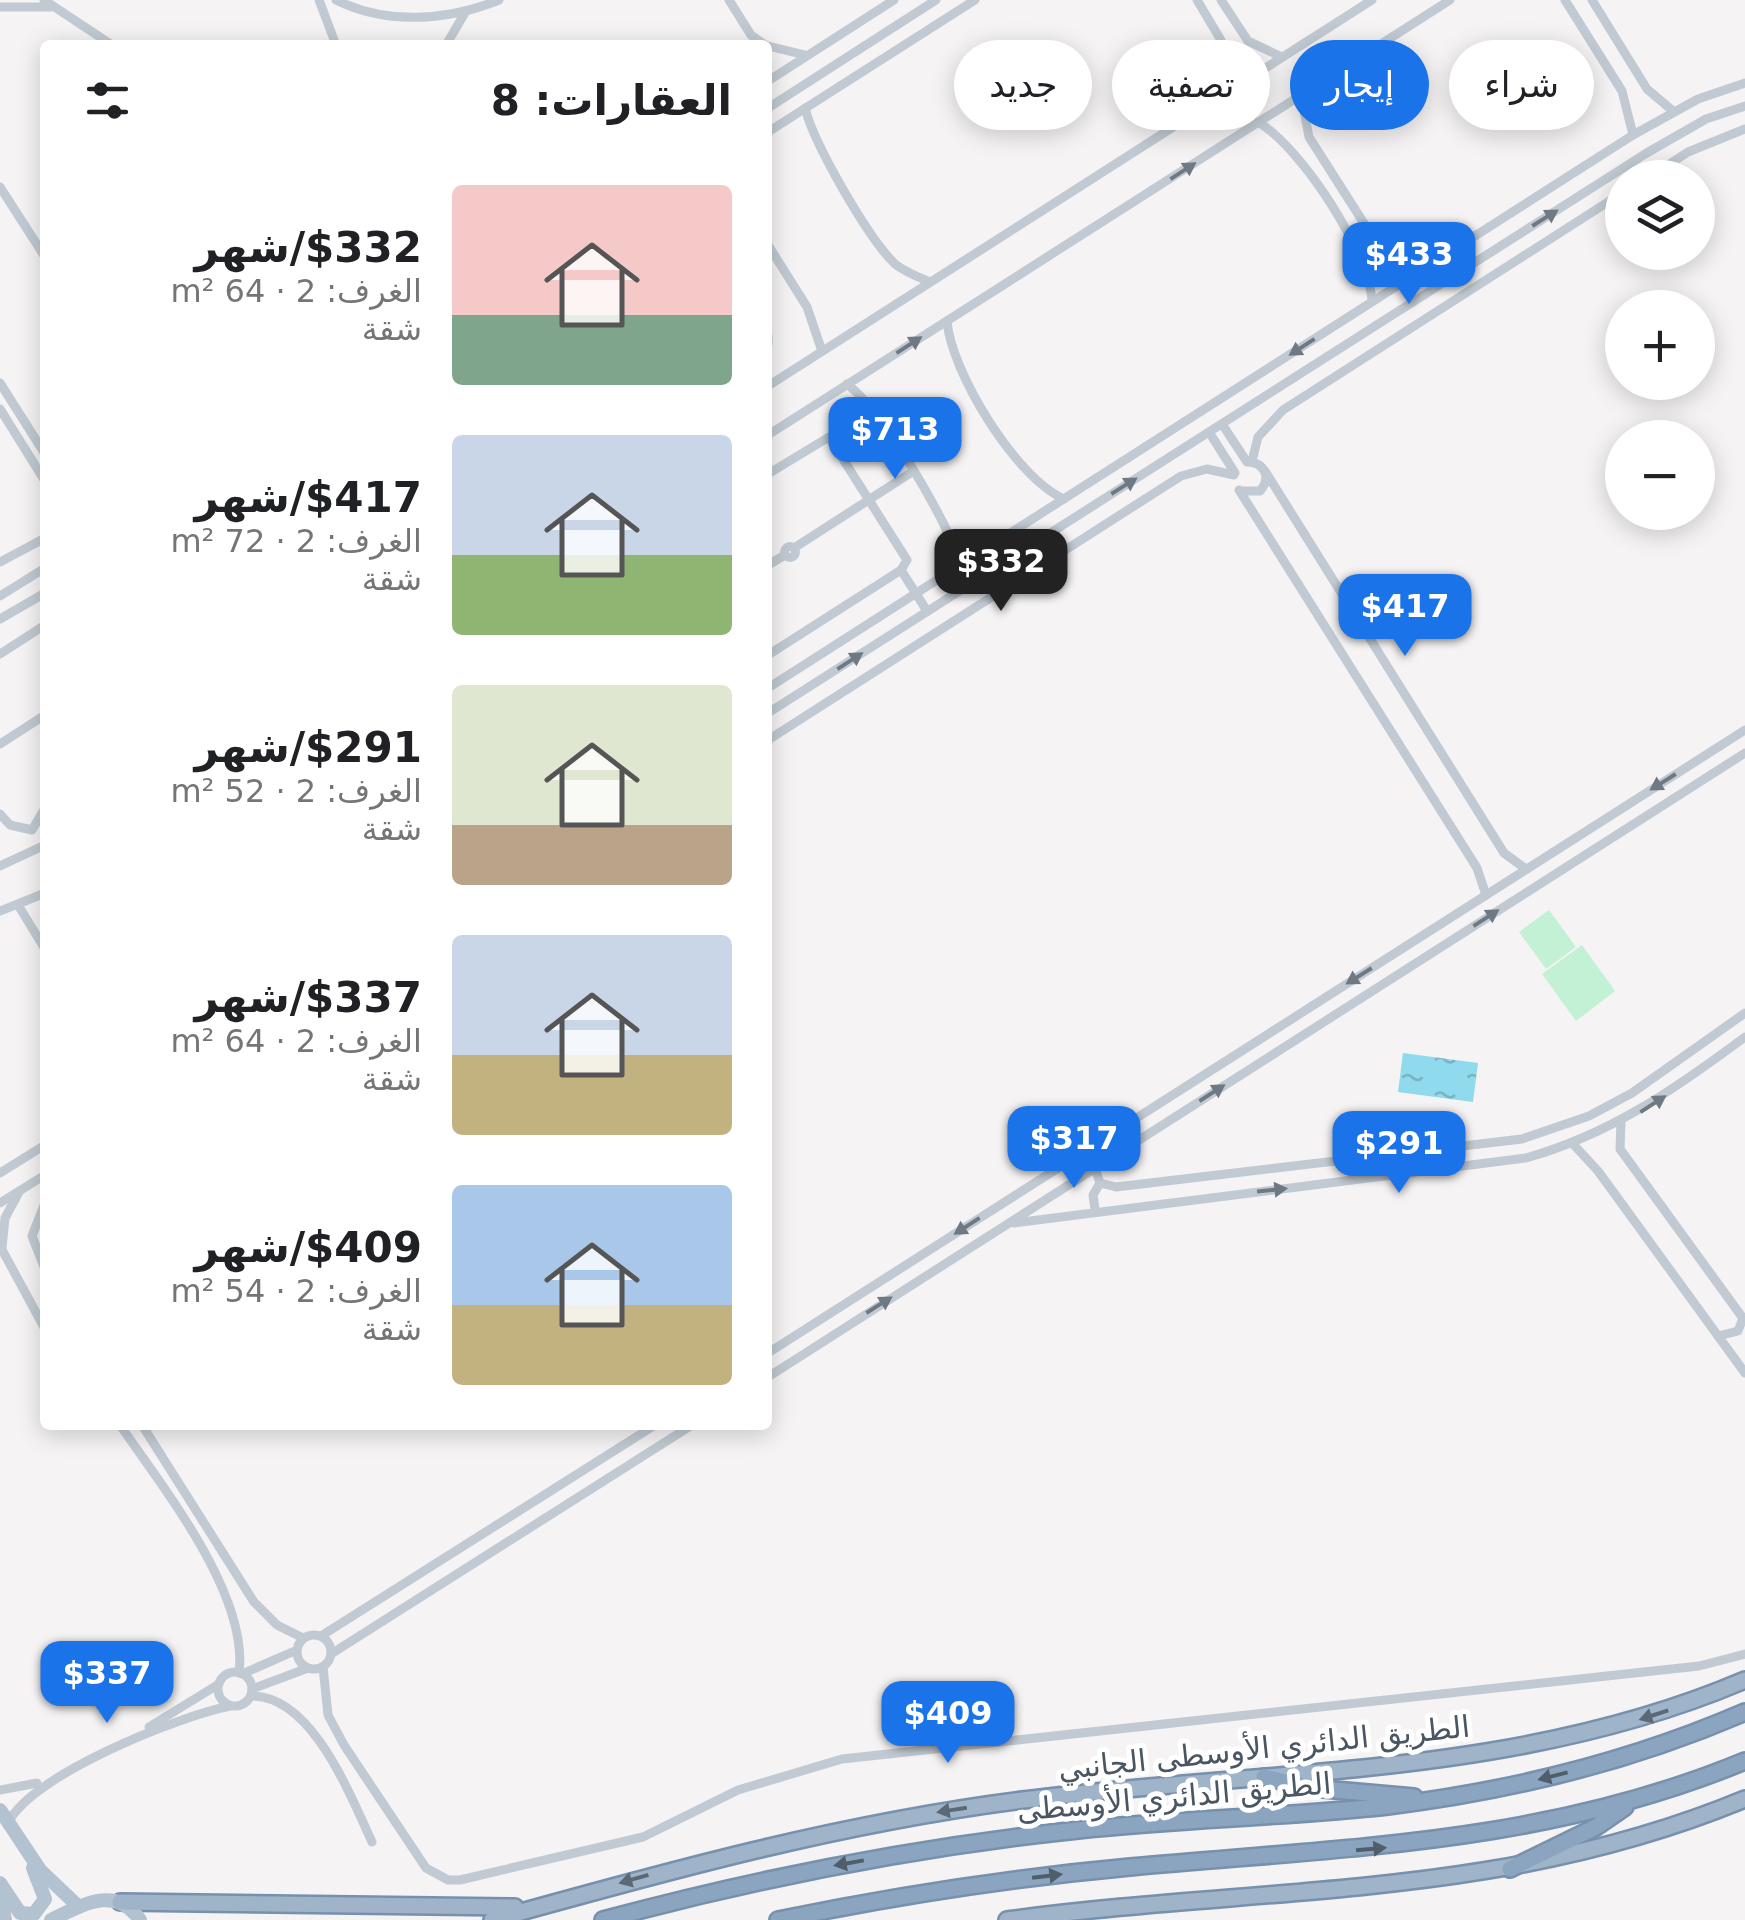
<!DOCTYPE html>
<html lang="ar">
<meta charset="utf-8">
<style>
:root{--surface:#fff;--page:#f6f6f6;--text:#202124;--muted:#757577;--accent:#1a73e8}
body{margin:0;font-family:"DejaVu Sans",Vazirmatn,sans-serif;background:var(--page);color:var(--text);direction:rtl;height:100vh;display:flex;flex-direction:column;font-size:38px;white-space:nowrap}
*{box-sizing:border-box;margin:0}
p{font-size:32px;color:var(--muted)}
.icon{flex:none;width:55px;height:55px;fill:none;stroke:currentColor;stroke-width:2;stroke-linecap:round;stroke-linejoin:round}
.map{position:relative;flex:1;overflow:hidden;direction:ltr}
.details{position:absolute;left:40px;top:40px;width:732px;height:1390px;display:flex;flex-direction:column;background:var(--surface);border-radius:10px;box-shadow:0 5px 25px #0003;direction:rtl}
.details>*{flex:none}
.banner{position:absolute;left:802px;top:40px;width:792px;height:90px;direction:rtl;display:flex;gap:20px}
.buttons{position:absolute;left:1605px;top:160px;display:grid;gap:20px}
.buttons a{display:grid;place-items:center;width:110px;height:110px;border-radius:50%;background:var(--surface);box-shadow:0 5px 25px #0003;font-size:50px}
.price{position:absolute;translate:-50% -85px;padding:0 22px;border-radius:20px;background:var(--accent);color:#fff;font-size:32px;line-height:65px;filter:drop-shadow(0 2px 5px #0008)}
.price::after{content:'';position:absolute;left:50%;top:60px;width:30px;height:22px;margin-left:-15px;background:inherit;clip-path:polygon(0 0,100% 0,50% 100%)}
.price.active{background:#222;color:#fff}
ul{padding:0;list-style:none}
li{display:flex;align-items:center;gap:30px;height:250px;padding:0 40px}
li span{display:grid;place-items:center;flex:none;width:280px;height:200px;border-radius:10px;color:#555}
li>.icon{margin-inline-start:auto}
span .icon{width:120px;height:120px;fill:#fffc;stroke-width:1}
li b{font-size:42px}
h2{display:flex;justify-content:space-between;align-items:center;height:120px;padding:0 40px;font-size:42px}
.tag{padding:0 35px;border-radius:45px;background:var(--surface);box-shadow:0 5px 25px #0003;font-size:35px;line-height:90px}
.tag.active{background:var(--accent);color:#fff}
.map>svg:first-child{display:block}
.park{fill:#c3f1d5}
.water{fill:url(#water-ripples)}
.lines{fill:none;stroke-linecap:round;stroke-linejoin:round}
.trunk-casing{stroke:#7690ad;stroke-width:20}
.motorway-casing{stroke:#7690ad;stroke-width:20}
.minor{stroke:#c1cad2;stroke-width:9}
.primary{stroke:#b3c2d1;stroke-width:14}
.trunk{stroke:#9fb4c9;stroke-width:15}
.motorway{stroke:#8ba5c1;stroke-width:15}
.oneway{fill:#6e7983}
.oneway2{fill:#5b6976}
.oneway3{fill:#505e6b}
.labels{text-anchor:middle;stroke-width:10;stroke-linejoin:round;paint-order:stroke}
.street-label{font-size:30px;fill:#4a5661;stroke:#fff}
</style>
<div class="map">
<svg width="1745" height="1920" viewBox="0 0 1745 1920">
<defs>
<pattern id="water-ripples" width="26" height="14" patternUnits="userSpaceOnUse" patternTransform="scale(2.5)"><rect width="26" height="14" fill="#90daee"/><path d="M2 4q2-2 4 0t4 0M15 11q2-2 4 0t4 0" fill="none" stroke="#78b4c4"/></pattern>
</defs>
<rect width="100%" height="100%" fill="#f5f3f3"/>
<g class="park">
<path d="M1549,910l27,37 -30,22 -27,-37z"/>
<path d="M1582,945l33,46 -39,30 -34,-47z"/>
</g>
<path class="water" d="M1403,1053l75,10 -5,39 -75,-10z"/>
<g class="lines">
<defs>
<g id="trunk">
<path d="M120,1902l395,5"/>
<path d="M492,1920c176,-49 349,-97 531,-120 244,-31 493,-22 722,-120"/>
<path d="M1007,1920c257,-35 492,-19 738,-121"/>
</g>
<g id="motorway">
<path d="M1264,1777l48,11 102,9"/>
<path d="M1510,1869l86,-42 29,-20"/>
<path d="M603,1920c156,-42 315,-73 475,-90 103,-11 207,-13 310,-24 122,-15 244,-45 357,-94"/>
<path d="M778,1920c116,-24 233,-42 352,-53 214,-20 412,-22 615,-106"/>
</g>
</defs>
<use href="#trunk" class="trunk-casing"/>
<use href="#motorway" class="motorway-casing"/>
<g class="minor">
<path d="M44,0l68,45"/>
<path d="M319,0l17,45"/>
<path d="M336,0c50,25 111,21 163,0"/>
<path d="M729,0l22,35 14,10"/>
<path d="M1197,0l31,52 10,33"/>
<path d="M1221,0l27,41 34,16"/>
<path d="M1565,0l57,91 11,44"/>
<path d="M1592,0l55,89 26,22"/>
<path d="M0,7h51"/>
<path d="M446,45l20,-34"/>
<path d="M768,46l37,9"/>
<path d="M768,81l126,-81"/>
<path d="M1301,95l8,42 70,110 20,16 24,6"/>
<path d="M768,108l168,-108"/>
<path d="M805,108c9,36 63,130 90,156 10,8 23,13 35,18"/>
<path d="M1258,122c43,25 112,131 114,180"/>
<path d="M768,132l207,-132"/>
<path d="M1648,178l40,-26 57,-23"/>
<path d="M0,187l45,70"/>
<path d="M768,245l39,62 15,44"/>
<path d="M947,321c4,51 69,157 117,178"/>
<path d="M768,336v8"/>
<path d="M0,383l45,71"/>
<path d="M847,384c40,31 96,133 115,180"/>
<path d="M768,386l604,-386"/>
<path d="M0,409l45,72"/>
<path d="M1222,424l25,38c17,0 25,15 13,29h-19"/>
<path d="M1209,432l26,41"/>
<path d="M768,435l682,-435"/>
<path d="M1252,461l6,-24 25,-27 339,-217"/>
<path d="M1265,471l239,382 22,16"/>
<path d="M768,474l61,-37 78,123 -6,10 -133,85"/>
<path d="M1239,490l238,378 9,27"/>
<circle cx="790" cy="552" r="5.5"/>
<path d="M794,548l118,-76"/>
<path d="M0,562l45,-24"/>
<path d="M768,565l17,-10"/>
<path d="M901,570l26,41"/>
<path d="M0,596l45,-28"/>
<path d="M0,619l45,-26"/>
<path d="M0,654l45,-29"/>
<path d="M768,688l865,-553 65,-36 47,-16"/>
<path d="M768,713l877,-559 61,-35 39,-13"/>
<path d="M768,740l413,-264 26,-7 27,6"/>
<path d="M0,744l45,-29v-7"/>
<path d="M0,814l10,11 22,5 13,-22"/>
<path d="M0,866l45,-21"/>
<path d="M18,905l27,44"/>
<path d="M0,911l45,-18"/>
<path d="M1621,1122l-1,27 125,172"/>
<path d="M1573,1144l25,27 147,202"/>
<path d="M1095,1168l5,15 16,4 406,-48 67,-23 43,-23 113,-80"/>
<path d="M0,1173l45,-28"/>
<path d="M0,1203l45,-28"/>
<path d="M45,1203l-13,33 13,33"/>
<path d="M1095,1209l-2,-14 7,-12"/>
<path d="M1014,1223l512,-65c85,-24 149,-69 219,-121"/>
<path d="M0,1246l45,83"/>
<path d="M2,1248l3,-30 14,-26"/>
<path d="M1718,1336l20,-5 5,-13"/>
<path d="M768,1353l977,-623"/>
<path d="M768,1377l977,-624"/>
<path d="M120,1425c44,64 129,170 119,248"/>
<path d="M142,1425l112,177 23,23 26,13"/>
<circle cx="314" cy="1652" r="17"/>
<path d="M321,1636l334,-211"/>
<path d="M331,1654l361,-229"/>
<path d="M323,1667l5,48 16,30 82,123 22,12h12l183,-43 95,-47 104,-31 857,-93 46,-12"/>
<circle cx="235" cy="1689" r="17"/>
<path d="M242,1674l55,-24"/>
<path d="M252,1689l56,-21"/>
<path d="M251,1696c61,-1 99,99 121,146"/>
<path d="M149,1727l70,-43"/>
<path d="M0,1790l37,-7"/>
<path d="M8,1823c24,-48 168,-106 222,-117"/>
</g>
<g class="primary">
<path d="M0,1810l40,60 39,37"/>
<path d="M0,1883l20,30 14,1 11,-15 -12,-31"/>
<path d="M0,1891l5,29"/>
<path d="M51,1920c31,-15 65,-36 89,0"/>
</g>
<use href="#trunk" class="trunk"/>
<use href="#motorway" class="motorway"/>
</g>
<defs><path id="oneway-solid" d="M-6-.8H1V-3.2L6.5 0L1 3.2V.8H-6Z" transform="scale(2.5)"/></defs>
<g class="oneway">
<use href="#oneway-solid" transform="translate(1183 171) rotate(-33)"/>
<use href="#oneway-solid" transform="translate(1545 218) rotate(-32)"/>
<use href="#oneway-solid" transform="translate(909 345) rotate(-33)"/>
<use href="#oneway-solid" transform="translate(1302 347) rotate(147)"/>
<use href="#oneway-solid" transform="translate(1124 486) rotate(-32)"/>
<use href="#oneway-solid" transform="translate(850 661) rotate(-33)"/>
<use href="#oneway-solid" transform="translate(1663 782) rotate(148)"/>
<use href="#oneway-solid" transform="translate(1486 918) rotate(-33)"/>
<use href="#oneway-solid" transform="translate(1359 976) rotate(148)"/>
<use href="#oneway-solid" transform="translate(1212 1093) rotate(-33)"/>
<use href="#oneway-solid" transform="translate(1653 1104) rotate(-33)"/>
<use href="#oneway-solid" transform="translate(1272 1190) rotate(-6)"/>
<use href="#oneway-solid" transform="translate(967 1226) rotate(147)"/>
<use href="#oneway-solid" transform="translate(879 1305) rotate(-32)"/>
</g>
<g class="oneway2">
<use href="#oneway-solid" transform="translate(1654 1715) rotate(162)"/>
<use href="#oneway-solid" transform="translate(952 1810) rotate(171)"/>
<use href="#oneway-solid" transform="translate(634 1879) rotate(164)"/>
</g>
<g class="oneway3">
<use href="#oneway-solid" transform="translate(1553 1776) rotate(166)"/>
<use href="#oneway-solid" transform="translate(1371 1849) rotate(-5)"/>
<use href="#oneway-solid" transform="translate(849 1863) rotate(170)"/>
<use href="#oneway-solid" transform="translate(1047 1876) rotate(-7)"/>
</g>
<g class="labels">
<g class="street-label">
<text transform="translate(1264 1748) rotate(-6)" y="10">الطريق الدائري الأوسطى الجانبي</text>
<text transform="translate(1174 1797) rotate(-5)" y="10">الطريق الدائري الأوسطى</text>
</g>
</g>
</svg>
<div class="buttons">
<a><svg class="icon" aria-label="layers" viewBox="0 0 24 24"><path d="M12 4l9 5-9 5-9-5zM3 14l9 5 9-5"/></svg></a>
<a>+</a>
<a>−</a>
</div>
<b class="price" style="left:1409px;top:307px">$433</b>
<b class="price" style="left:895px;top:482px">$713</b>
<b class="price active" style="left:1001px;top:614px">$332</b>
<b class="price" style="left:1405px;top:659px">$417</b>
<b class="price" style="left:1074px;top:1191px">$317</b>
<b class="price" style="left:1399px;top:1196px">$291</b>
<b class="price" style="left:107px;top:1726px">$337</b>
<b class="price" style="left:948px;top:1766px">$409</b>
<div class="banner">
<a class="tag">شراء</a>
<a class="tag active">إيجار</a>
<a class="tag">تصفية</a>
<a class="tag">جديد</a>
</div>
<section class="details">
<h2>العقارات: 8<svg class="icon" aria-label="filters" viewBox="0 0 24 24"><path d="M4 7h16M4 17h16"/><circle cx="9" cy="7" r="2"/><circle cx="15" cy="17" r="2"/></svg></h2>
<ul>
<li><span style="background:linear-gradient(#f6c9c9 65%,#7fa58c 0)"><svg class="icon" aria-label="home" viewBox="0 0 24 24"><path d="M3 11l9-7 9 7M6 9v11h12V9"/></svg></span><div><b>$332/شهر</b><p>الغرف: 2 · 64 m²</p><p>شقة</p></div></li>
<li><span style="background:linear-gradient(#c9d6e8 60%,#8fb573 0)"><svg class="icon" aria-label="home" viewBox="0 0 24 24"><path d="M3 11l9-7 9 7M6 9v11h12V9"/></svg></span><div><b>$417/شهر</b><p>الغرف: 2 · 72 m²</p><p>شقة</p></div></li>
<li><span style="background:linear-gradient(#dfe7d0 70%,#b9a48a 0)"><svg class="icon" aria-label="home" viewBox="0 0 24 24"><path d="M3 11l9-7 9 7M6 9v11h12V9"/></svg></span><div><b>$291/شهر</b><p>الغرف: 2 · 52 m²</p><p>شقة</p></div></li>
<li><span style="background:linear-gradient(#c9d6e8 60%,#c2b280 0)"><svg class="icon" aria-label="home" viewBox="0 0 24 24"><path d="M3 11l9-7 9 7M6 9v11h12V9"/></svg></span><div><b>$337/شهر</b><p>الغرف: 2 · 64 m²</p><p>شقة</p></div></li>
<li><span style="background:linear-gradient(#a9c7e8 60%,#c2b280 0)"><svg class="icon" aria-label="home" viewBox="0 0 24 24"><path d="M3 11l9-7 9 7M6 9v11h12V9"/></svg></span><div><b>$409/شهر</b><p>الغرف: 2 · 54 m²</p><p>شقة</p></div></li>
</ul>
</section>
</div>
